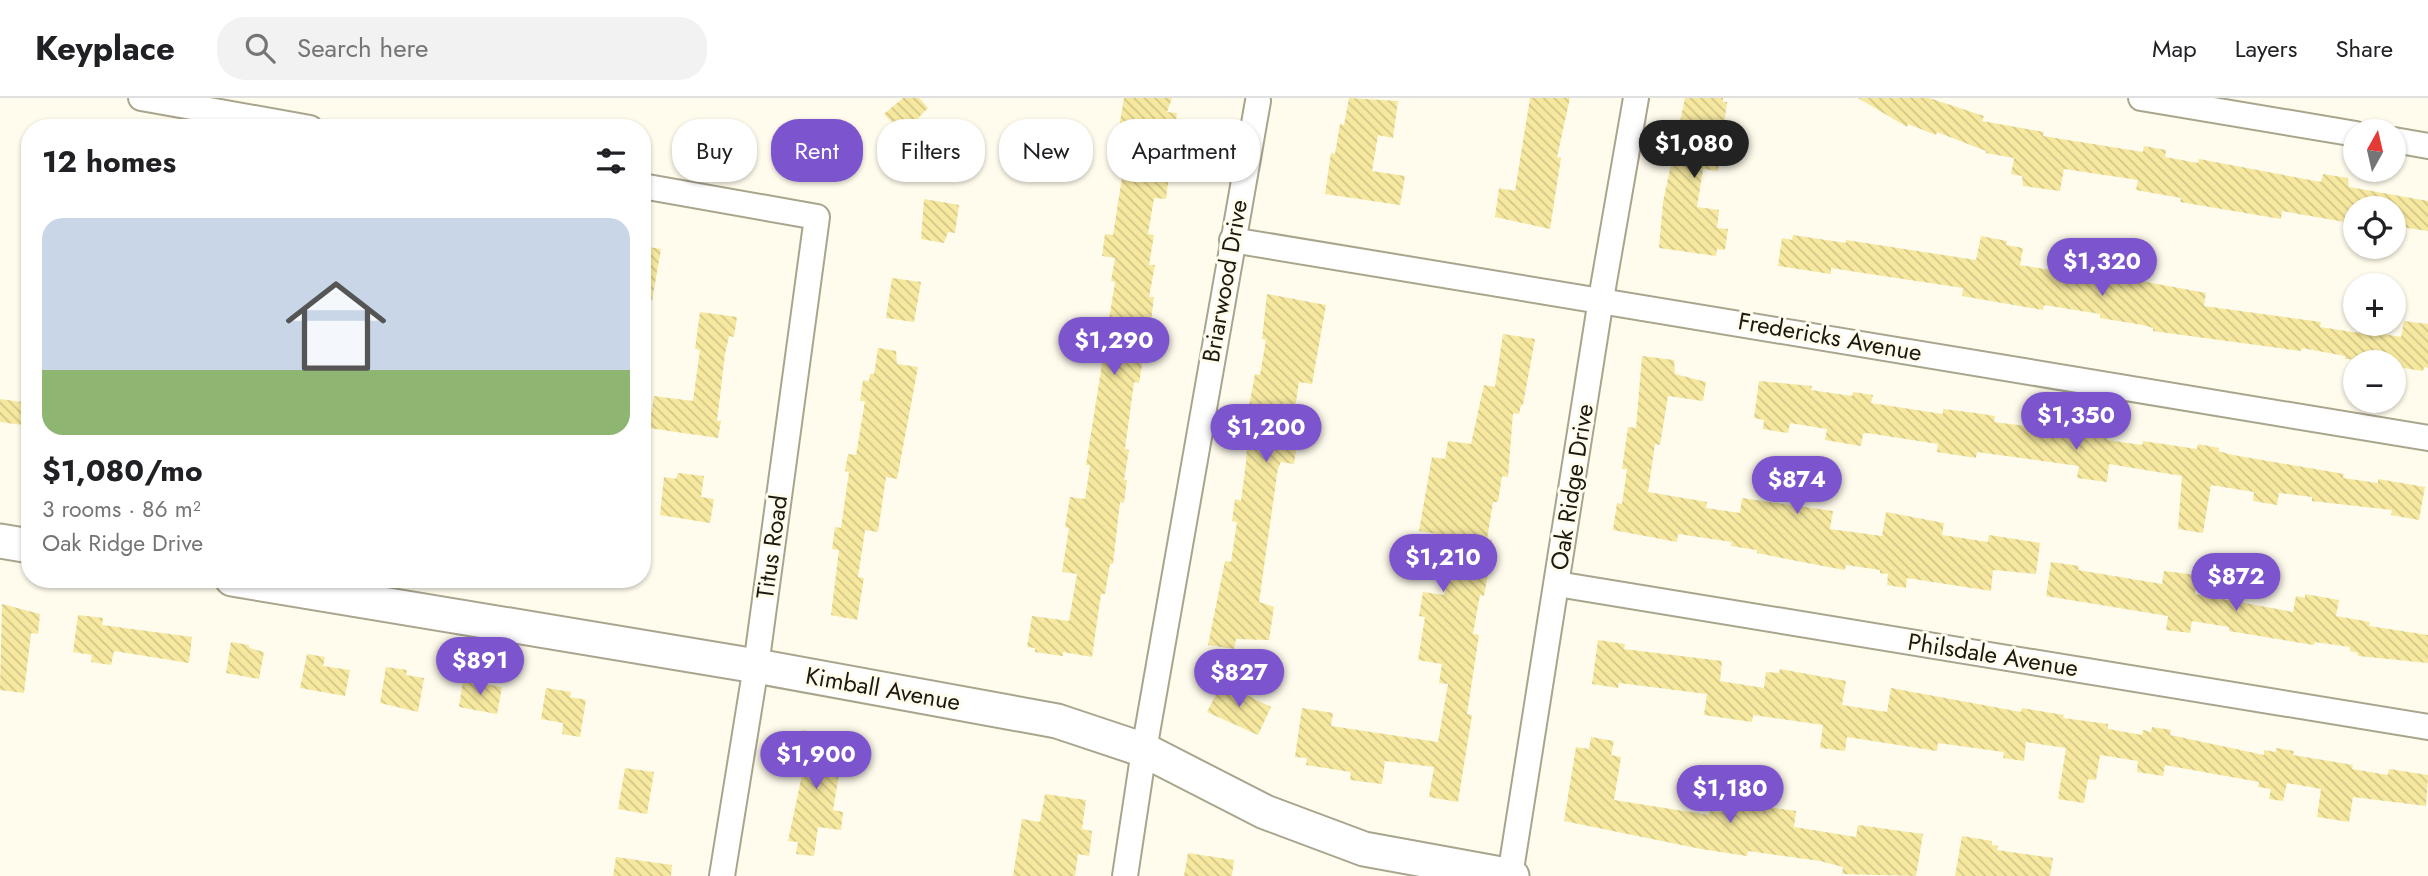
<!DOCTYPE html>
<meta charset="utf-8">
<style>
:root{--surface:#fff;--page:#f2f2f2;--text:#202124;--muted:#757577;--line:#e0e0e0;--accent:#7b54ce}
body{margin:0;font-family:Jost,sans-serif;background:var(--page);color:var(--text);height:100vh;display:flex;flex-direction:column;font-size:26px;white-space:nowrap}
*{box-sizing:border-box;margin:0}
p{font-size:23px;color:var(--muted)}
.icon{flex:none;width:38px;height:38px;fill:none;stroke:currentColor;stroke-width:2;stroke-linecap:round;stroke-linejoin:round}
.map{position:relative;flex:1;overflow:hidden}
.sheet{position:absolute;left:21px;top:21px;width:630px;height:469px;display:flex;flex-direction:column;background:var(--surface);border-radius:28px;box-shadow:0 2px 5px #0004}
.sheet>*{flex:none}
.banner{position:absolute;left:672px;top:21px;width:665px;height:63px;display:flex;gap:14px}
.needle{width:46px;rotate:8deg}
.buttons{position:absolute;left:2343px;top:21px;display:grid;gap:14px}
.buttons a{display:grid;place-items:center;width:63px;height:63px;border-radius:50%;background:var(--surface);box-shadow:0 2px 5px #0004;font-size:35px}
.price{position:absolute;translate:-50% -60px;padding:0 16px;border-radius:24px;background:var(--accent);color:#fff;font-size:23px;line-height:46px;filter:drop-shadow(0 2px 4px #0008)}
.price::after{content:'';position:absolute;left:50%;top:42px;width:21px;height:16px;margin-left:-10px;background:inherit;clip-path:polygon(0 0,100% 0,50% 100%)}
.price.current{background:#222;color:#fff}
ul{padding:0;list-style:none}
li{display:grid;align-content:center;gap:14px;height:371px;padding:0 21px}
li+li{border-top:2px solid var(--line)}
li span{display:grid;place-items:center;height:217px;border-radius:21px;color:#555}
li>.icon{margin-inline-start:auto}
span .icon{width:126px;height:126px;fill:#fffc;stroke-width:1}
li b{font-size:30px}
h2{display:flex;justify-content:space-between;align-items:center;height:84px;padding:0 21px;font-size:30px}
.tag{padding:0 24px;border-radius:28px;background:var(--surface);box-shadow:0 2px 5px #0004;font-size:24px;line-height:63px}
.tag.current{background:var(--accent);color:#fff}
header{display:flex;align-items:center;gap:42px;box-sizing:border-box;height:98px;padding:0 35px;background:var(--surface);border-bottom:2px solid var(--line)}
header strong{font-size:33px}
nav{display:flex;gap:38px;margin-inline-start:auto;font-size:24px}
.search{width:490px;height:63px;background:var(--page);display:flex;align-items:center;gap:18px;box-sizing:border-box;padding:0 24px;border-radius:28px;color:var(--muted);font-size:26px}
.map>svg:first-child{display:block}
.building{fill:url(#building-back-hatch)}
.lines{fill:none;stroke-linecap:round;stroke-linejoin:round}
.street-casing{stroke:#a9a58d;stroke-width:28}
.secondary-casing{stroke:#a9a58d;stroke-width:37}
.street{stroke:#fff;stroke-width:24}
.secondary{stroke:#fff;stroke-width:33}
.labels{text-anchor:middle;stroke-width:6;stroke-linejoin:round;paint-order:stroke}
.street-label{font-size:24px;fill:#1b1910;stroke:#fffced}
</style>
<header>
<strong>Keyplace</strong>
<div class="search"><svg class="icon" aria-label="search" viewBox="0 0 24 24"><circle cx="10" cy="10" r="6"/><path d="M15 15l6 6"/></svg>Search here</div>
<nav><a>Map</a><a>Layers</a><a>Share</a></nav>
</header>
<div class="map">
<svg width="2428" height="778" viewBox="0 0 2428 778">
<defs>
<pattern id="building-back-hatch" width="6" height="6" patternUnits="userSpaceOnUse" patternTransform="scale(1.75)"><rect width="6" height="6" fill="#f6e89f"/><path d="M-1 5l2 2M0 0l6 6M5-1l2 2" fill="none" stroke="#d2c688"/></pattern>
</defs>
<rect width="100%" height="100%" fill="#fffced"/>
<g class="building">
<path d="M903,0h16l9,10 -10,10 20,21 -24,21 -12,-13 4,-3 -6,-7 3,-3 -19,-20z"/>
<path d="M1124,0h48l-5,14 10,1 -3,22h-5l-7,39 7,1 -3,24 -12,-1 -6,36 6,1 -5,30h6l-6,32h5l-3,24 -6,-1 -6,39h4l-4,24 -5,-1 -9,67 4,1 -5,30h3l-3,23 -4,-1 -7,62h-3l-5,30h-4l-9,63 -29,-5v4l-28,-4v-4l-8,-1 5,-31 37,5 8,-47 -15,-2 7,-44 -4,-1 5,-30 15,2 5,-34h-4l29,-183 -4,-1 4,-23 -13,-2 3,-22 8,1 12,-76 -11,-2z"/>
<path d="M1349,0l49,3 -5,37 -15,-3 -6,36 33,5 -5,29 -75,-11 6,-41 4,1 5,-30 4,1z"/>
<path d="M1530,0h40l-13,59 4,1 -11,71 -55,-12 4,-29 16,3z"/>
<path d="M1685,0h38v4h4l-9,69 -15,-2 -6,38 22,3 -2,18 11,1 -3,21 -8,-1 -1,7 -57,-8 4,-46z"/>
<path d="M1858,0h71l55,18 -2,5 62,11 -1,4 100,16 1,-6 22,4 -1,7 33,6 1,-4 122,23 2,-8 25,4 1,9 79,14v30l-34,-5v-18h-38v16l-74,-13 -1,8 -101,-17 1,-4 -45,-8 2,-10 -74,-11 -4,22 -37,-5 -1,-10 -11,-2 3,-16 -28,-5v-2l-49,-19 -1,3 -28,-11 -1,3z"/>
<path d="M924,101l35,6 -4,28 -7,-1 -4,11 -23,-4z"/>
<path d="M1793,137l53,8v-3l130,20 5,-24 26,5 -1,4 17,3 -3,17 44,7 2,-8 17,2 -1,4 124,23 -2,13 117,16 -1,5 39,6v-3l42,7 3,-16 24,3v44l-4,-1 -1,4 -26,-4 1,-5 -53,-3v-3l-43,-8 -1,3 -148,-20v-3l-10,-3 -43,-7v-4l-56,-9 -1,5 -81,-14 1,-8 -93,-14 -39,-6v6l-53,-8 4,-28 10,2z"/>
<path d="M642,148l19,3 -9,52 -10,-1z"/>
<path d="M892,180l29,4 -7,40 -28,-4z"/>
<path d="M1267,196l59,11 -14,79 -13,-2 -8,52 7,1 -4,29 -13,-2 -3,6 -19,134 15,5 -5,33 -33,-1 -2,10 -26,-4 17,-84 6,1 6,-40 -5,-1 3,-22 6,2 5,-38 2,-29 -4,-1 11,-59 5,1 6,-35 -4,-1z"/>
<path d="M700,214l37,5 -3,20 -5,-1 -4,18 -7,59 -1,8h4l-3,17 -69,-10 5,-32 39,5 7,-51 -5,-1z"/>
<path d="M1503,236l32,5 -12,66h-2l-2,9 -6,-1 -5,64 -6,-1 -4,26h-5l-6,37 5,1 -4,33 -4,23 -4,-1 -7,39 6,1 -12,79 5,1 -14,87 -29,-5 5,-30 -49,-6 -3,23 -32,-4 1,-8 -45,-7 1,-7 -12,-1 7,-49 31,5 -2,13 107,16 10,-58 -9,-1 3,-19 -24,-4 7,-43 -6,-1 4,-24 21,3 6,-59 -31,-5 4,-23 9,-51 13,2 3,-18 23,3 13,-59 11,2z"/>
<path d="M878,250l18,3 1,13 21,3 -21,112 -11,-2 -8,55 -13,-2 -7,47 6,1 -7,42 -26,-5 8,-65 -7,-1 3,-22 6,1 8,-56 -4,-1 3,-17 8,1 9,-54h-5l3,-21 6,1 1,-7h4z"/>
<path d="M1642,258l32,4 1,14 31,8 -3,19 -35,-5 -8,49 -5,-1 -7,48 59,10 -1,6 34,5 2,-15 91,13 -3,18 52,7 4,-24 58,11 -2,12 46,7 1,-7 51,8 -4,31 -43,-4 -2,21 -84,-13 -1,10 -19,-3 1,-11 -8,-1v-3l-34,-5 -1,5 -17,-3 -71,-14v-3l-26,-4 1,-4 -54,-8 -1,8 -64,-12 4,-27 5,1 5,-35h-5l6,-42 8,1z"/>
<path d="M1759,283l53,5 -1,4 41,6 1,-4 20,3 -2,8 72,11v-5l33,4 19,3 -1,6 114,14 -1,4 35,5 1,-4 54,8 1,-5 21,4 -1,3 15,4 111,19 -1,4 35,5v-4l47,8 -6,33 -28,-5 1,-5 -80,-9v-4l-33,-4 -2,12 -24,-4 1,-9 -43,-7 -8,48 -25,-4 4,-53 -73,-12 -2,18 -30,-4 2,-12 -102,-14 -1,6 -39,-6 1,-8 -71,-11 -4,1 -2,12 -36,-6 2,-11 -37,-6 -2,10 -25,-4 1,-9 -10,-2z"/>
<path d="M0,301l30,4v23l-30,-4z"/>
<path d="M678,375l26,3 -3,21 13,2 -4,24 -50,-8 4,-38 12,2z"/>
<path d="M2051,464l28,4 -1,4 84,14 2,-13 33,4 -2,19 98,18 3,-16 9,2v-4l34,6 -3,16 34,6 -1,4 59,9v28l-70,-7v-3l-8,-2v-4l-35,-5 -1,3 -85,-14v-4l-37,-6 -2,12 -24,-3 2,-14 -122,-20z"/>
<path d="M2,506l38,10 -2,20 -7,-1 -7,60 -24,-3z"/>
<path d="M78,517l25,3 -1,7 90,12 -3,26 -75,-12 -3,14 -20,-3 1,-7 -19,-3z"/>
<path d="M1598,542l27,4 -1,5 98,12 -2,20 44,7 2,-16 13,1 1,-4 66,12 -4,24 45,7 4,-24 130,24 1,-4 42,7 -1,3 45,6v5l34,6 1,-5 8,2 1,-5 19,3 -1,5 94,20v-5l12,2v-4l18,3 -1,4 60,10 -1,4 36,6 1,-6 39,6 -2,31 -73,-9 -4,25 -32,-5 4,-28 -34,-6 -4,18 -14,-2 2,-10 -13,-2 1,-5 -94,-17 -2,11 -26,-4 1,-11 -38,-6 -4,25 -8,-1 -4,24 -26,-4 8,-51 -40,-6 -2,19 -21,-3 1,-6 -66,-9 -1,8 -90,-14 -2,14 -25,-3 3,-23 -70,-10 -1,7 -48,-7 3,-21 -88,-11 -1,5 -26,-4z"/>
<path d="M231,544l18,3v3l15,4 -5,27 -33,-6z"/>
<path d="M307,556l18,3 -2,9 27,4 -5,26 -45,-8z"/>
<path d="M386,569l21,3 -1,5 18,3 -6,34 -38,-9z"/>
<path d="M463,583l39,6 -5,27 -38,-7z"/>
<path d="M1222,585l49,24 -13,28 -51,-23z"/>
<path d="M546,590l25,4 -1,5 16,3 -6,37 -18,-3 1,-11 -22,-4z"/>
<path d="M802,632l36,6 -4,27h7l-8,47 10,2 -2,18 -23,-3 -4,29 -18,-2 2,-12 -10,-1 14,-66 -7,-1z"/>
<path d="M1591,639l23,4 -3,14 10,2 -7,43 95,15 1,-4 12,1 2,-11 72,10 -2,16 62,10 2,-12 65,9 -7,42 -74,-2 1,-7 -23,-6 -72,-10 -1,5 -46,-7 -137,-28 12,-74 13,2z"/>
<path d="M625,670l29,4 -7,42 -29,-5z"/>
<path d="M1045,696l41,6 -4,29 10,2 -3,25 -11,-2 -3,22h-62l9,-57 18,3z"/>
<path d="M1962,738l30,5v4l6,1 -1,4 56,8 -3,18h-95z"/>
<path d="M1188,755l46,7 -2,16h-48z"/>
<path d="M616,759l56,8 -1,11h-58z"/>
</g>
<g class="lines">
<defs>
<g id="street">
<path d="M141,0l169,30"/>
<path d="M2141,0l215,36"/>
<path d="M2394,42l34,6"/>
<path d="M642,88l175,31 -61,449 -34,210"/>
<path d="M1232,142l1196,198"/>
<path d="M1557,486l871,143"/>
<path d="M1125,778l19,-126 114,-649"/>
<path d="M1510,778l91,-577 35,-201"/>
</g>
<g id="secondary">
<path d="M0,443l30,5"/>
<path d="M232,481l524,87 301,55 87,29 121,62 99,37 148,27"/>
</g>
</defs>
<use href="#street" class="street-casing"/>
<use href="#secondary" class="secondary-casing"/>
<use href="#street" class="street"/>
<use href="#secondary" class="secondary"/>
</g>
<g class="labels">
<g class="street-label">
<text transform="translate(1225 183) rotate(-80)" y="8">Briarwood Drive</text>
<text transform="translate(1830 239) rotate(10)" y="8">Fredericks Avenue</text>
<text transform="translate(1572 389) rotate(-81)" y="8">Oak Ridge Drive</text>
<text transform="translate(772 449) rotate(-82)" y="8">Titus Road</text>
<text transform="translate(1993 557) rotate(9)" y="8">Philsdale Avenue</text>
<text transform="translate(883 591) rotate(10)" y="8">Kimball Avenue</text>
</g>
</g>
</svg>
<div class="buttons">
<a><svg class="needle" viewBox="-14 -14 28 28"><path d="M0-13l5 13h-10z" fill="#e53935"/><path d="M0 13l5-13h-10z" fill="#757577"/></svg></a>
<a><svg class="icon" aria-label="locate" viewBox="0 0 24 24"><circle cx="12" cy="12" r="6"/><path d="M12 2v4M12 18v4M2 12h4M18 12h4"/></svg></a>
<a>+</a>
<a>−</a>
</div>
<b class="price current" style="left:1694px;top:82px">$1,080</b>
<b class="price" style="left:2102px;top:200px">$1,320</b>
<b class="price" style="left:1114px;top:279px">$1,290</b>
<b class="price" style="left:2076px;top:354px">$1,350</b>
<b class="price" style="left:1266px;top:366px">$1,200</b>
<b class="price" style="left:1797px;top:418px">$874</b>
<b class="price" style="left:1443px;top:496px">$1,210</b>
<b class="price" style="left:2236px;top:515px">$872</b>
<b class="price" style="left:480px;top:599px">$891</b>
<b class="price" style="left:1239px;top:611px">$827</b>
<b class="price" style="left:816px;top:693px">$1,900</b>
<b class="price" style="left:1730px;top:727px">$1,180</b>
<div class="banner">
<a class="tag">Buy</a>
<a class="tag current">Rent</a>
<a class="tag">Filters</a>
<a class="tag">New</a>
<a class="tag">Apartment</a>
</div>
<section class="sheet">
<h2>12 homes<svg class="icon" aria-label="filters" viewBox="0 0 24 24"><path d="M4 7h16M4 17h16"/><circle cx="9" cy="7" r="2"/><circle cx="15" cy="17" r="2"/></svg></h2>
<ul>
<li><span style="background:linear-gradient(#c9d6e8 70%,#8fb573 0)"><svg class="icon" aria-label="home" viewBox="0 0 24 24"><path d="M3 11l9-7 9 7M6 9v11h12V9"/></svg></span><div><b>$1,080/mo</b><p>3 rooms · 86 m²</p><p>Oak Ridge Drive</p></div></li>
</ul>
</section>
</div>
